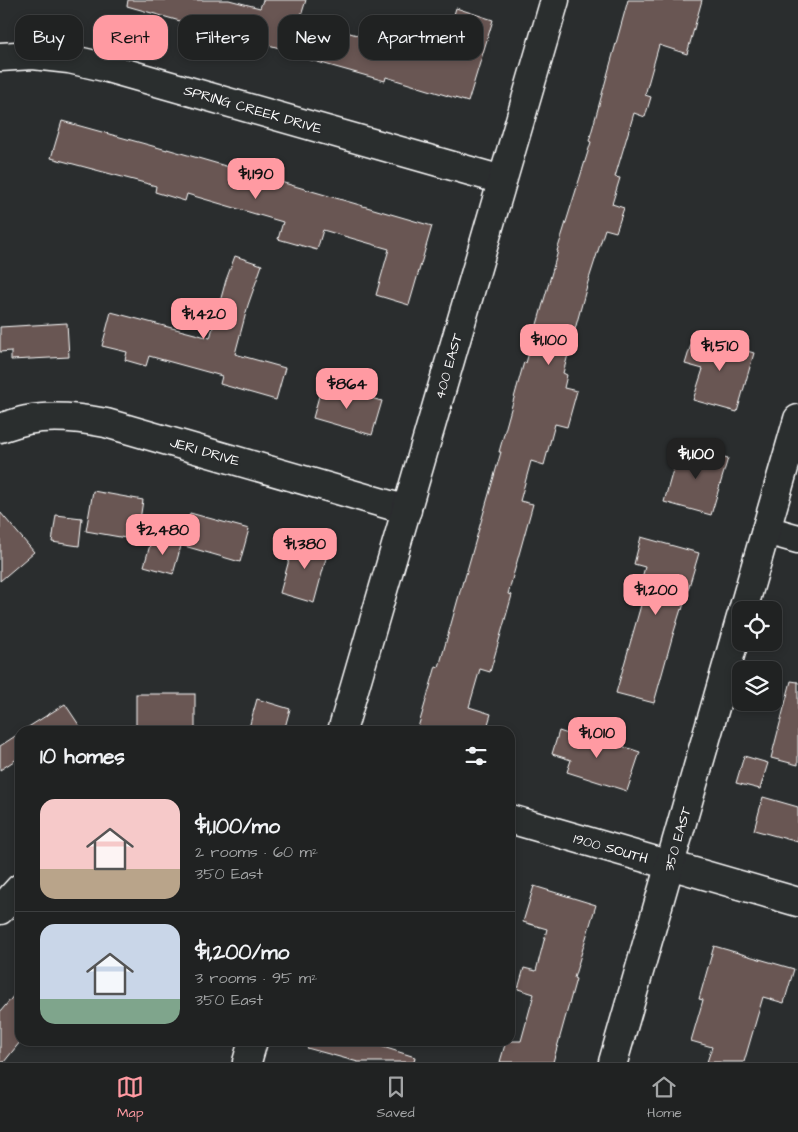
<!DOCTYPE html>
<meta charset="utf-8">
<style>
:root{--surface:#202222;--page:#2d2f2f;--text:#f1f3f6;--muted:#a2a4a5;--line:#3d3f40;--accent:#ff9aa2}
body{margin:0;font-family:"Architects Daughter",sans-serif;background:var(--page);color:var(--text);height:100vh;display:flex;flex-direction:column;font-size:19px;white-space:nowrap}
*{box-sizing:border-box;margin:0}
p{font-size:16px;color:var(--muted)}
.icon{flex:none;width:28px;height:28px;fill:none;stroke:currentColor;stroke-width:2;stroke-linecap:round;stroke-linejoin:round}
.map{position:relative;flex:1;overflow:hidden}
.panel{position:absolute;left:15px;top:726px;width:500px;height:320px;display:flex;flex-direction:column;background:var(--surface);border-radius:15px;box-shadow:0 2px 8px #0003,0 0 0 1px var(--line)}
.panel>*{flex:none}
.top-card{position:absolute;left:15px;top:15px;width:500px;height:45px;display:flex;gap:10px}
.tools{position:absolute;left:732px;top:601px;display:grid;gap:10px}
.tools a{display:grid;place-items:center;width:50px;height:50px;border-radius:10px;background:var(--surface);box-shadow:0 2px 8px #0003,0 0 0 1px var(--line);font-size:25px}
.price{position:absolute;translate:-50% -42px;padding:0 11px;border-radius:10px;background:var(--accent);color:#111;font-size:16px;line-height:32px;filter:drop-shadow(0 1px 2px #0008)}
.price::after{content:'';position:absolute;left:50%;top:30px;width:15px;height:11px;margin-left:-8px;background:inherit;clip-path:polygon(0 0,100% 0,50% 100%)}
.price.on{background:#222;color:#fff}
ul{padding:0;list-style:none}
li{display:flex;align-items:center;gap:15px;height:125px;padding:0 25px}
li+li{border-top:1px solid var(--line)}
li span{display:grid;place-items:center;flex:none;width:140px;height:100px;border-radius:15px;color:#555}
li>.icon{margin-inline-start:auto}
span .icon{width:60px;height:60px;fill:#fffc;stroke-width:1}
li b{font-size:21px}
h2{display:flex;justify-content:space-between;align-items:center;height:60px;padding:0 25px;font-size:21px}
.chip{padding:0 18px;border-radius:15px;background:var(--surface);box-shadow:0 2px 8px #0003,0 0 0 1px var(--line);font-size:18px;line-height:45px}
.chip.on{background:var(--accent);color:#111}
.tab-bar{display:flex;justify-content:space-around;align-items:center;height:70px;border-top:1px solid var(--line);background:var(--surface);font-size:14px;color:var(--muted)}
.tab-bar a{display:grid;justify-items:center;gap:2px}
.tab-bar .on{color:var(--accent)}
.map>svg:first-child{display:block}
.building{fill:#695753;stroke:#fff}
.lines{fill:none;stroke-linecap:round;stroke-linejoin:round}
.minor-casing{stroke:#fff;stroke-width:31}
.minor{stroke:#2a2d2e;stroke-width:28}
.labels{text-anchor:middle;stroke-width:4.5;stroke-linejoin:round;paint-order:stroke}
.street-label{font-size:14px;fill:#fff;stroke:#2a2d2e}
</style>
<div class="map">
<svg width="798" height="1062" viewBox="0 0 798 1062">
<rect width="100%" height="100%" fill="#2a2d2e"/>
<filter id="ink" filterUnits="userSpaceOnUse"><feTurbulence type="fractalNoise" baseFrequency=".02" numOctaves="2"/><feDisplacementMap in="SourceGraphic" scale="10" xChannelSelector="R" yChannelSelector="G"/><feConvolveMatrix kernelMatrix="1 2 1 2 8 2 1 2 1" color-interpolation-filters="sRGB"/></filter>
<g filter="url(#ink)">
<g class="building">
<path d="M128,0h101l31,8 3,-8h43l-6,19 114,32 1,-2 26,8 15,-49 37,12 -25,82 -82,-25 -1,4 -78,-22 1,-3 -107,-30v1l-74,-21z"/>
<path d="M628,0h74l-15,54 -28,-9 -14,50 6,2 -6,20 -11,-4 -19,64 5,1 -8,26 12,4 -8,24 -11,-3 -17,53 -25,91 4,2 -3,13 13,3 -10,36 -12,-3 -11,41 -13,-4 -11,40 13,3 -25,90 4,1 -22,77 -10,-3 -11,38 22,7 -5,17h-69l19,-65 3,1 24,-86h1l37,-129h-2l25,-90 2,1 32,-112h-1l34,-109 -2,-1z"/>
<path d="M62,121l105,29v-1l265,77 -23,79 -33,-10 13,-46 -66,-19 -6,20 -39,-11 5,-17 -96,-28 -2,7 -30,-9 1,-6 -105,-28z"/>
<path d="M235,256l27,9 -14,40 -13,49 50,14 -9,32 -56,-16 2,-8 -73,-20 -3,10 -21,-6 2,-8 -25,-6 9,-34 99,26 16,-58z"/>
<path d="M67,323l2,34 -58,3v-9l-11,1v-25z"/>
<path d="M694,335l60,18 -17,59 -44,-12 10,-31 -18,-5z"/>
<path d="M322,385l60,16 -10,34 -59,-17z"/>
<path d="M680,445l48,13 -17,57 -47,-13z"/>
<path d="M93,491l50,9 -6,40 -51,-9z"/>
<path d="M0,512l34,40 -34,29z"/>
<path d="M190,513l59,16 -9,33 -59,-17z"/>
<path d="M56,515l26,3 -3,28 -27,-4z"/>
<path d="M641,537l58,16 -17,57 -1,-1 -9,29 -18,65 -38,-10 27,-95 -6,-2 8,-29 -11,-3z"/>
<path d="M152,538l29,8 -8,28 -29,-8z"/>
<path d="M295,538l34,9 -15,56 -34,-10z"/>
<path d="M791,681l7,1v83l-27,-7z"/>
<rect x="136" y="694" width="59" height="37"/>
<path d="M257,699l33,10 -6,22h-36z"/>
<path d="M65,704l18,27h-61z"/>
<path d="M559,731l18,6 2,-5 61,20 -13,39 -60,-19 4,-12 -19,-6z"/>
<path d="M20,733v24l-20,13v-24z"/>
<path d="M744,756l24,7 -8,26 -24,-6z"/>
<path d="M763,797l35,10v35l-44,-12z"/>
<path d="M534,886l62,19 -22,73 2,1 -23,83h-53l6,-21h15l13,-47 -16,-5 6,-21 12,3 11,-42 -24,-7z"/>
<path d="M714,946l80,23 -10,34 -21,-6 -19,65h-37l5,-15 -21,-6 12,-41 -4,-1z"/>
<path d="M20,988v54l-16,20h-4v-50z"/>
<path d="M308,1041h56l51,16 -1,5h-56l-51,-14z"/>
</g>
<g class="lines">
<defs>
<g id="minor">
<path d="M0,57l33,-2 36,4 35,8 398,113"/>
<path d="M0,428c9,-3 18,-6 27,-8 27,-5 53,-2 79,3l301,87"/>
<path d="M766,530l32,9"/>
<path d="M743,610l55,-191"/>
<path d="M342,731l213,-731"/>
<path d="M510,819l288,83"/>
<path d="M0,910l20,-22"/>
<path d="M247,1062l6,-21"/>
<path d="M613,1062l128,-445"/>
</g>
</defs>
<use href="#minor" class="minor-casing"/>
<use href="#minor" class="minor"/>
</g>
</g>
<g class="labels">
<g class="street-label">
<text transform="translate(253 109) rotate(16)" y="5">SPRING CREEK DRIVE</text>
<text transform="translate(448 366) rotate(-74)" y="5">400 EAST</text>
<text transform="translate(205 451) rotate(16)" y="5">JERI DRIVE</text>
<text transform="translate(677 839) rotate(-74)" y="5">350 EAST</text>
<text transform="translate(611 848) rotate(16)" y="5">1900 SOUTH</text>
</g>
</g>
</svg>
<div class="tools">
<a><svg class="icon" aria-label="locate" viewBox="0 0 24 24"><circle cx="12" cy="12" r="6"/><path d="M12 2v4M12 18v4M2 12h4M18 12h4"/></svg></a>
<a><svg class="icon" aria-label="layers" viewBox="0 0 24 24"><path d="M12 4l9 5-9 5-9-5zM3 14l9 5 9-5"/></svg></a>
</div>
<b class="price" style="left:256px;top:200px">$1,190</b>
<b class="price" style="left:204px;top:340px">$1,420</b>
<b class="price" style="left:549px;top:366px">$1,100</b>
<b class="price" style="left:720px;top:372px">$1,510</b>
<b class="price" style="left:347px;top:410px">$864</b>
<b class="price on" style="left:696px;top:480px">$1,100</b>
<b class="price" style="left:163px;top:556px">$2,480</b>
<b class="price" style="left:305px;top:570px">$1,380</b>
<b class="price" style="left:656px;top:616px">$1,200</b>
<b class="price" style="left:597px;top:759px">$1,010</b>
<div class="top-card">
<a class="chip">Buy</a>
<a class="chip on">Rent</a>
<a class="chip">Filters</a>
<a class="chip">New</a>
<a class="chip">Apartment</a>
</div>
<section class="panel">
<h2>10 homes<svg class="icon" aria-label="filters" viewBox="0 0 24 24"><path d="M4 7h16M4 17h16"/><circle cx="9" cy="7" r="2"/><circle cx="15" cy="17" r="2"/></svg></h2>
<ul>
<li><span style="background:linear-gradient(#f6c9c9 70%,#b9a48a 0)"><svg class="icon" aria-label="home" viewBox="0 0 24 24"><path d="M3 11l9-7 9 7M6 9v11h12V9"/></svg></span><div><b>$1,100/mo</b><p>2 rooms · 60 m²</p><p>350 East</p></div></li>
<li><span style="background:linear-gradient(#c9d6e8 75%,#7fa58c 0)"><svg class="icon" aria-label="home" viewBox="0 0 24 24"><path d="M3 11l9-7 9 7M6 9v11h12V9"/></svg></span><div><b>$1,200/mo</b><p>3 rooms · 95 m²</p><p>350 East</p></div></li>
</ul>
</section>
</div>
<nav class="tab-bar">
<a class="on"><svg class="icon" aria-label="map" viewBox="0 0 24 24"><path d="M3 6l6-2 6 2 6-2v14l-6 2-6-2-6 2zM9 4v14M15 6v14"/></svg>Map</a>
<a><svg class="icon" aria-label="saved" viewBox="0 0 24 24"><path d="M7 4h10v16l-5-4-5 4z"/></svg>Saved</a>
<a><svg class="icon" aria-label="home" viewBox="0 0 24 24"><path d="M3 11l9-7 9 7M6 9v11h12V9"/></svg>Home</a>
</nav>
